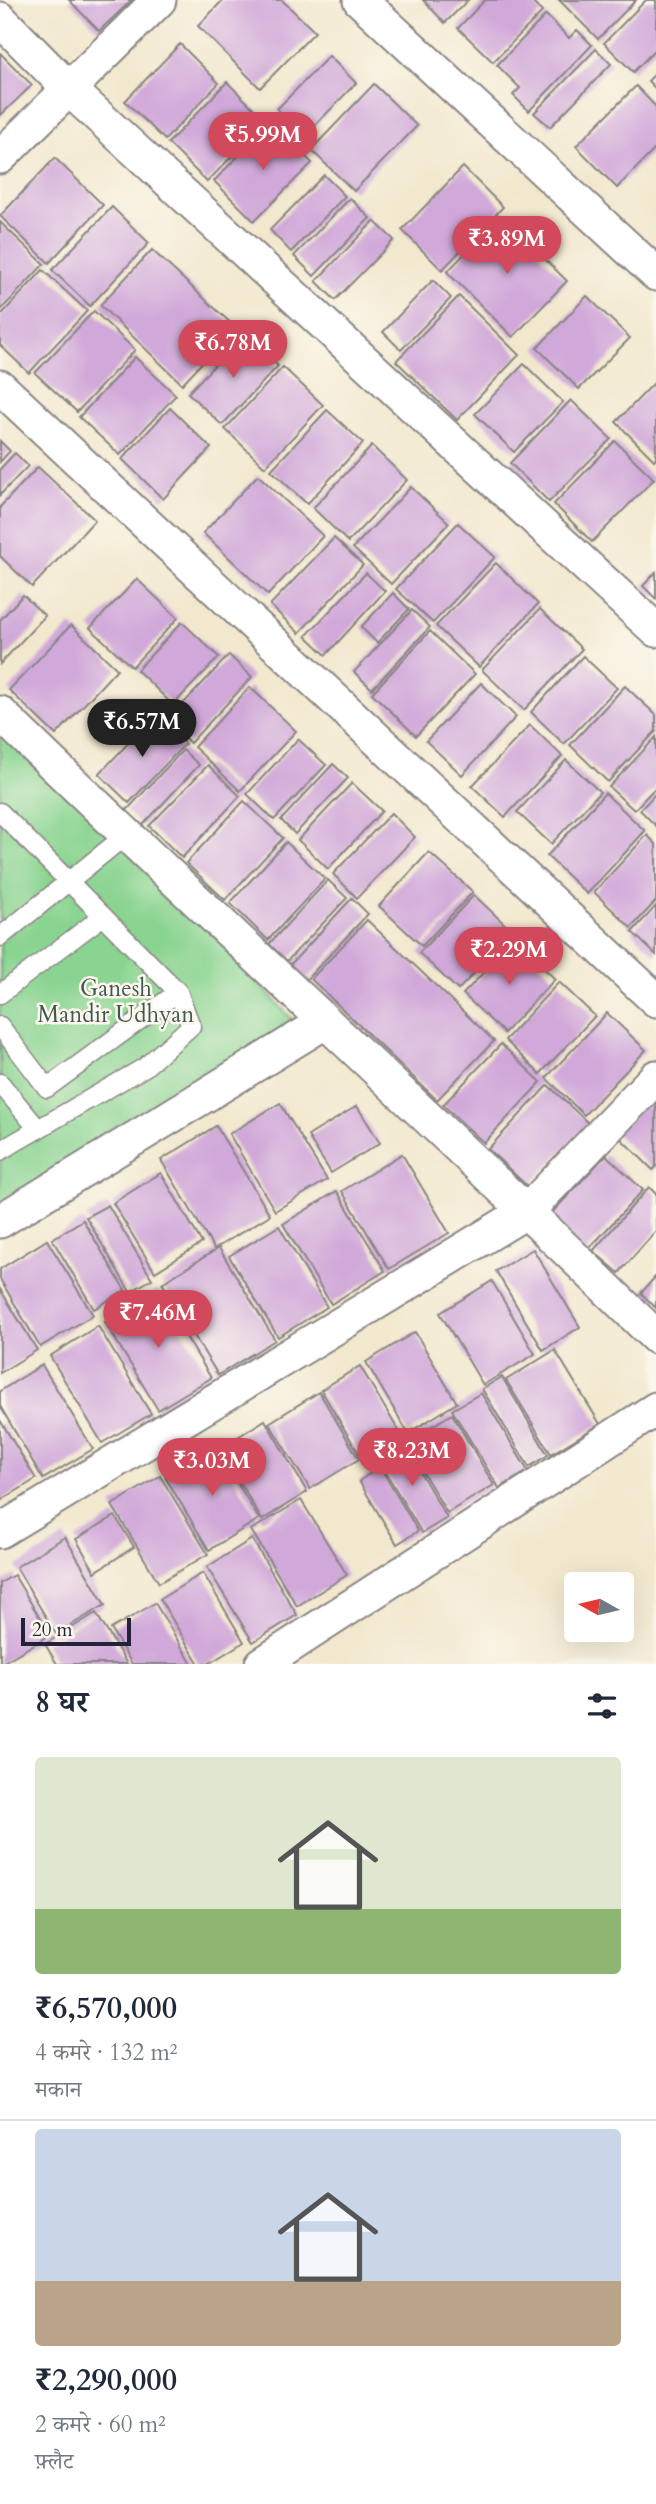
<!DOCTYPE html>
<html lang="hi">
<meta charset="utf-8">
<style>
:root{--surface:#fff;--page:#f2f2f3;--text:#1f2937;--muted:#747a83;--line:#e0e1e3;--accent:#d1495b}
body{margin:0;font-family:Cardo,"Noto Serif Devanagari",serif;background:var(--page);color:var(--text);height:100vh;display:flex;flex-direction:column;font-size:26px;white-space:nowrap}
*{box-sizing:border-box;margin:0}
p{font-size:23px;color:var(--muted)}
.icon{flex:none;width:38px;height:38px;fill:none;stroke:currentColor;stroke-width:2;stroke-linecap:round;stroke-linejoin:round}
.map{position:relative;height:1664px;overflow:hidden}
.panel{display:flex;flex-direction:column;background:var(--surface);flex:1}
.panel>*{flex:none}
.needle{width:46px;rotate:278deg}
.tools{position:absolute;left:564px;top:1572px;display:grid;gap:14px}
.tools a{display:grid;place-items:center;width:70px;height:70px;border-radius:7px;background:var(--surface);box-shadow:0 7px 28px #0002;font-size:35px}
.scale{position:absolute;left:21px;bottom:18px;width:110px;box-sizing:border-box;padding-left:7px;border:4px solid #22223b;border-top:0;font-size:19px;line-height:24px;white-space:nowrap;color:#22223b;-webkit-text-stroke:5px #fbf7ec;paint-order:stroke}
.price{position:absolute;translate:-50% -60px;padding:0 16px;border-radius:24px;background:var(--accent);color:#fff;font-size:23px;line-height:46px;filter:drop-shadow(0 2px 4px #0008)}
.price::after{content:'';position:absolute;left:50%;top:42px;width:21px;height:16px;margin-left:-10px;background:inherit;clip-path:polygon(0 0,100% 0,50% 100%)}
.price.on{background:#222;color:#fff}
ul{padding:0;list-style:none}
li{display:grid;align-content:center;gap:14px;height:371px;padding:0 35px}
li+li{border-top:2px solid var(--line)}
li span{display:grid;place-items:center;height:217px;border-radius:7px;color:#555}
li>.icon{margin-inline-start:auto}
span .icon{width:126px;height:126px;fill:#fffc;stroke-width:1}
li b{font-size:30px}
h2{display:flex;justify-content:space-between;align-items:center;height:84px;padding:0 35px;font-size:30px}
.map>svg:first-child{display:block}
.green{fill:#8ad491;stroke:#567b66;stroke-width:2}
.building{fill:#d0a8d9}
.lines{fill:none;stroke-linecap:round;stroke-linejoin:round}
.lane-casing{stroke:#8a8584;stroke-width:21}
.street-casing{stroke:#8a8584;stroke-width:37}
.lane{stroke:#fff;stroke-width:18}
.street{stroke:#fff;stroke-width:33}
.labels{text-anchor:middle;stroke-width:5;stroke-linejoin:round;paint-order:stroke}
.park-label{font-size:23px;fill:#415755;stroke:#fbf7ec}
</style>
<div class="map">
<svg width="656" height="1664" viewBox="0 0 656 1664">
<rect width="100%" height="100%" fill="#fbf7ec"/>
<filter id="ink" filterUnits="userSpaceOnUse"><feTurbulence type="fractalNoise" baseFrequency=".0143" numOctaves="2"/><feDisplacementMap in="SourceGraphic" scale="14" xChannelSelector="R" yChannelSelector="G"/><feConvolveMatrix kernelMatrix="1 2 1 2 8 2 1 2 1" color-interpolation-filters="sRGB"/></filter>
<filter id="wash" filterUnits="userSpaceOnUse"><feTurbulence type="fractalNoise" baseFrequency=".00686" numOctaves="4" result="noise"/><feDisplacementMap in="SourceGraphic" scale="28" xChannelSelector="R" yChannelSelector="G"/><feGaussianBlur stdDeviation="1.57" result="paint"/><feColorMatrix in="noise" values="0 0 0 0 0 0 0 0 0 0 0 0 0 0 0 0 0 1.4 0 .05"/><feComposite in="paint" operator="in"/></filter>
<g filter="url(#wash)">
<rect width="100%" height="100%" fill="#f2e8ce"/>
<path class="green" d="M0,707l293,313 -293,200z"/>
<g id="blocks">
<g class="building">
<path d="M69,0h63l-33,31z"/>
<path d="M223,0h59l33,32 -55,56 -62,-62z"/>
<path d="M423,0h45l-23,23z"/>
<path d="M485,0h45l12,12 -49,50 -35,-34z"/>
<path d="M559,0h77l-38,39z"/>
<path d="M646,0h10v49l-23,23 -29,-29z"/>
<path d="M546,15l23,23 8,-8 15,15 -63,66 -16,-16 7,-7 -23,-23z"/>
<path d="M180,44l39,39 -54,57 -40,-39z"/>
<path d="M596,49l15,15 -61,63 -16,-14z"/>
<path d="M0,53l32,32 -32,31z"/>
<path d="M329,56l27,27 -52,54 -27,-28z"/>
<path d="M656,73v16l-8,-8z"/>
<path d="M227,82l39,39 -59,61 -39,-39z"/>
<path d="M374,84l43,42 -63,65 -43,-41z"/>
<path d="M636,86l20,21v41l-39,40 -41,-42z"/>
<path d="M271,122l41,41 -58,58 -40,-40z"/>
<path d="M55,158l48,47 -54,58 -49,-47z"/>
<path d="M463,167l40,40 -61,63 -40,-40z"/>
<path d="M324,175l21,21 -54,56 -21,-22z"/>
<path d="M350,198l20,20 -56,58 -20,-20z"/>
<path d="M112,207l37,36 -59,63 -38,-36z"/>
<path d="M501,216l66,65 -54,56 -66,-65z"/>
<path d="M374,221l20,19 -59,60 -19,-19z"/>
<path d="M0,222l44,42 -44,47z"/>
<path d="M152,250l83,77 -53,57 -82,-79z"/>
<path d="M43,270l44,41 -58,62 -29,-28v-29z"/>
<path d="M433,280l18,18 -50,52 -18,-18z"/>
<path d="M459,296l60,59 -62,65 -61,-59z"/>
<path d="M587,296l43,42 -51,51 -42,-41z"/>
<path d="M94,311l41,39 -58,62 -42,-39z"/>
<path d="M244,334l34,32 -56,59 -34,-32z"/>
<path d="M135,357l41,38 -56,60 -41,-38z"/>
<path d="M524,364l39,38 -49,50 -39,-38z"/>
<path d="M283,367l40,38 -58,62 -40,-38z"/>
<path d="M656,381v77l-2,2 -38,-38z"/>
<path d="M571,400l40,39 -62,63 -39,-39z"/>
<path d="M170,408l41,40 -48,51 -41,-40z"/>
<path d="M327,410l36,33 -56,61 -36,-34z"/>
<path d="M0,441l10,10 -10,11z"/>
<path d="M615,441l39,38 -62,63 -38,-38z"/>
<path d="M372,446l35,34 -59,62 -35,-34z"/>
<path d="M15,453l13,13 -28,29v-26z"/>
<path d="M38,467l57,53 -63,67 -32,-31v-49z"/>
<path d="M258,475l65,61 -55,59 -65,-62z"/>
<path d="M411,487l38,36 -58,61 -38,-36z"/>
<path d="M458,523l37,34 -62,66 -37,-34z"/>
<path d="M334,538l29,27 -64,68 -29,-28z"/>
<path d="M496,563l42,41 -59,63 -43,-41z"/>
<path d="M656,572v27l-13,-13z"/>
<path d="M366,573l19,18 -59,64 -20,-19z"/>
<path d="M137,579l41,39 -46,49 -42,-39z"/>
<path d="M393,593l16,16 -32,34 -16,-16z"/>
<path d="M23,595l22,21 -45,48v-44z"/>
<path d="M540,609l42,40 -58,61 -42,-40z"/>
<path d="M412,610l18,17 -58,62 -18,-17z"/>
<path d="M182,622l37,35 -46,48 -36,-35z"/>
<path d="M71,625l46,44 -61,66 -47,-45z"/>
<path d="M430,631l45,43 -59,62 -44,-43z"/>
<path d="M229,655l23,22 -62,66 -23,-22z"/>
<path d="M583,656l34,32 -53,56 -33,-32z"/>
<path d="M481,683l35,34 -54,58 -36,-34z"/>
<path d="M625,686l31,29v16l-48,51 -38,-37z"/>
<path d="M250,687l46,44 -56,60 -46,-44z"/>
<path d="M155,715l30,29 -56,59 -30,-29z"/>
<path d="M530,725l32,31 -57,61 -33,-31z"/>
<path d="M656,737v50l-22,23 -25,-23z"/>
<path d="M298,739l28,26 -52,55 -27,-26z"/>
<path d="M183,750l16,15 -57,61 -16,-15z"/>
<path d="M566,760l34,32 -49,52 -34,-32z"/>
<path d="M333,764l15,14 -53,56 -14,-14z"/>
<path d="M208,765l32,31 -58,62 -33,-32z"/>
<path d="M352,783l30,28 -54,58 -30,-29z"/>
<path d="M605,793l40,38 -58,63 -40,-38z"/>
<path d="M656,793v33l-16,-16z"/>
<path d="M244,801l39,37 -58,62 -39,-37z"/>
<path d="M391,813l24,24 -58,61 -24,-24z"/>
<path d="M647,835l9,9v57l-25,27 -37,-36z"/>
<path d="M286,842l39,37 -57,61 -38,-37z"/>
<path d="M429,852l44,40 -51,54 -43,-40z"/>
<path d="M328,880l19,18 -60,63 -18,-17z"/>
<path d="M474,895l39,37 -55,58 -39,-37z"/>
<path d="M352,898l16,16 -62,66 -16,-15z"/>
<path d="M656,906v49l-24,-23z"/>
<path d="M367,920l127,121 -57,59 -126,-121z"/>
<path d="M515,940l40,39 -51,54 -41,-39z"/>
<path d="M559,982l36,34 -55,58 -35,-34z"/>
<path d="M607,1013l39,37 -62,65 -38,-37z"/>
<path d="M501,1044l40,38 -57,61 -41,-38z"/>
<path d="M548,1085l40,38 -60,64 -40,-38z"/>
<path d="M656,1086v81l-3,3 -40,-39z"/>
<path d="M280,1103l47,77 -52,31 -46,-77z"/>
<path d="M357,1106l23,37 -49,30 -23,-37z"/>
<path d="M216,1126l54,89 -56,34 -53,-89z"/>
<path d="M402,1154l47,79 -60,36 -47,-78z"/>
<path d="M606,1155l37,35 -58,63 -38,-35z"/>
<path d="M161,1173l41,70 -47,29 -42,-69z"/>
<path d="M649,1187l7,7v37l-37,42 -26,-22z"/>
<path d="M337,1191l48,80 -54,33 -48,-80z"/>
<path d="M108,1205l44,74 -22,13 -44,-75z"/>
<path d="M83,1220l42,70 -31,19 -42,-70z"/>
<path d="M279,1226l48,81 -49,30 -49,-81z"/>
<path d="M47,1240l46,75 -53,32 -40,-68v-10z"/>
<path d="M219,1248l56,92 -57,35 -56,-92z"/>
<path d="M533,1249l47,78 -37,23 -47,-79z"/>
<path d="M656,1276v32l-15,-15z"/>
<path d="M492,1281l43,73 -52,31 -43,-72z"/>
<path d="M0,1289l37,61 -37,23z"/>
<path d="M158,1290l53,88 -53,32 -53,-88z"/>
<path d="M98,1326l53,88 -49,29 -52,-87z"/>
<path d="M415,1332l42,71 -49,30 -42,-71z"/>
<path d="M555,1350l45,74 -49,30 -45,-74z"/>
<path d="M42,1365l51,84 -50,30 -43,-73v-15z"/>
<path d="M360,1366l40,67 -39,24 -40,-67z"/>
<path d="M502,1377l46,78 -19,12 -47,-78z"/>
<path d="M319,1392l40,67 -49,30 -41,-66z"/>
<path d="M481,1393l47,78 -29,17 -47,-78z"/>
<path d="M452,1414l42,71 -47,28 -42,-71z"/>
<path d="M0,1420l36,59 -36,22z"/>
<path d="M265,1420l42,72 -45,28 -42,-72z"/>
<path d="M402,1442l45,76 -25,15 -45,-75z"/>
<path d="M215,1446l44,73 -50,31 -44,-73z"/>
<path d="M380,1467l38,64 -21,13 -38,-63z"/>
<path d="M160,1476l48,78 -49,29 -47,-78z"/>
<path d="M301,1500l46,75 -50,31 -46,-76z"/>
<path d="M115,1516l19,31 -39,25 -19,-33z"/>
<path d="M65,1537l40,68 -49,29 -40,-67z"/>
<path d="M252,1539l45,76 -44,27 -46,-75z"/>
<path d="M203,1573l41,69 -36,22h-9l-39,-65z"/>
<path d="M14,1575l36,60 -50,29v-81z"/>
<path d="M155,1603l37,61h-60l-21,-35z"/>
<path d="M96,1613l31,51h-70l-12,-20z"/>
</g>
</g>
</g>
<g filter="url(#ink)">
<use href="#blocks" fill-opacity="0" stroke="#8a8584" stroke-width="2"/>
<g class="lines">
<defs>
<g id="lane">
<path d="M0,812l178,180 13,34 -46,41 -145,84"/>
<path d="M0,937l126,-102"/>
<path d="M0,994l103,-78"/>
<path d="M0,1026l47,62 131,-96"/>
<path d="M0,1083l38,46"/>
</g>
<g id="street">
<path d="M360,0l296,274"/>
<path d="M0,19l69,70 587,541"/>
<path d="M0,157l159,-157"/>
<path d="M0,387l656,613"/>
<path d="M0,713c216,210 441,412 656,624"/>
<path d="M0,1221l325,-199"/>
<path d="M0,1531l527,-320 129,-134"/>
<path d="M262,1664l394,-255"/>
</g>
</defs>
<use href="#lane" class="lane-casing"/>
<use href="#street" class="street-casing"/>
<use href="#lane" class="lane"/>
<use href="#street" class="street"/>
</g>
</g>
<g class="labels">
<g class="park-label">
<text x="116" y="996">Ganesh<tspan x="116" dy="26">Mandir Udhyan</tspan></text>
</g>
</g>
</svg>
<div class="tools">
<a><svg class="needle" viewBox="-14 -14 28 28"><path d="M0-13l5 13h-10z" fill="#e53935"/><path d="M0 13l5-13h-10z" fill="#747a83"/></svg></a>
</div>
<div class="scale">20 m</div>
<b class="price" style="left:263px;top:172px">₹5.99M</b>
<b class="price" style="left:507px;top:276px">₹3.89M</b>
<b class="price" style="left:233px;top:380px">₹6.78M</b>
<b class="price on" style="left:142px;top:759px">₹6.57M</b>
<b class="price" style="left:509px;top:987px">₹2.29M</b>
<b class="price" style="left:158px;top:1350px">₹7.46M</b>
<b class="price" style="left:412px;top:1488px">₹8.23M</b>
<b class="price" style="left:212px;top:1498px">₹3.03M</b>
</div>
<section class="panel">
<h2>8 घर<svg class="icon" aria-label="filters" viewBox="0 0 24 24"><path d="M4 7h16M4 17h16"/><circle cx="9" cy="7" r="2"/><circle cx="15" cy="17" r="2"/></svg></h2>
<ul>
<li><span style="background:linear-gradient(#dfe7d0 70%,#8fb573 0)"><svg class="icon" aria-label="home" viewBox="0 0 24 24"><path d="M3 11l9-7 9 7M6 9v11h12V9"/></svg></span><div><b>₹6,570,000</b><p>4 कमरे · 132 m²</p><p>मकान</p></div></li>
<li><span style="background:linear-gradient(#c9d6e8 70%,#b9a48a 0)"><svg class="icon" aria-label="home" viewBox="0 0 24 24"><path d="M3 11l9-7 9 7M6 9v11h12V9"/></svg></span><div><b>₹2,290,000</b><p>2 कमरे · 60 m²</p><p>फ़्लैट</p></div></li>
</ul>
</section>
